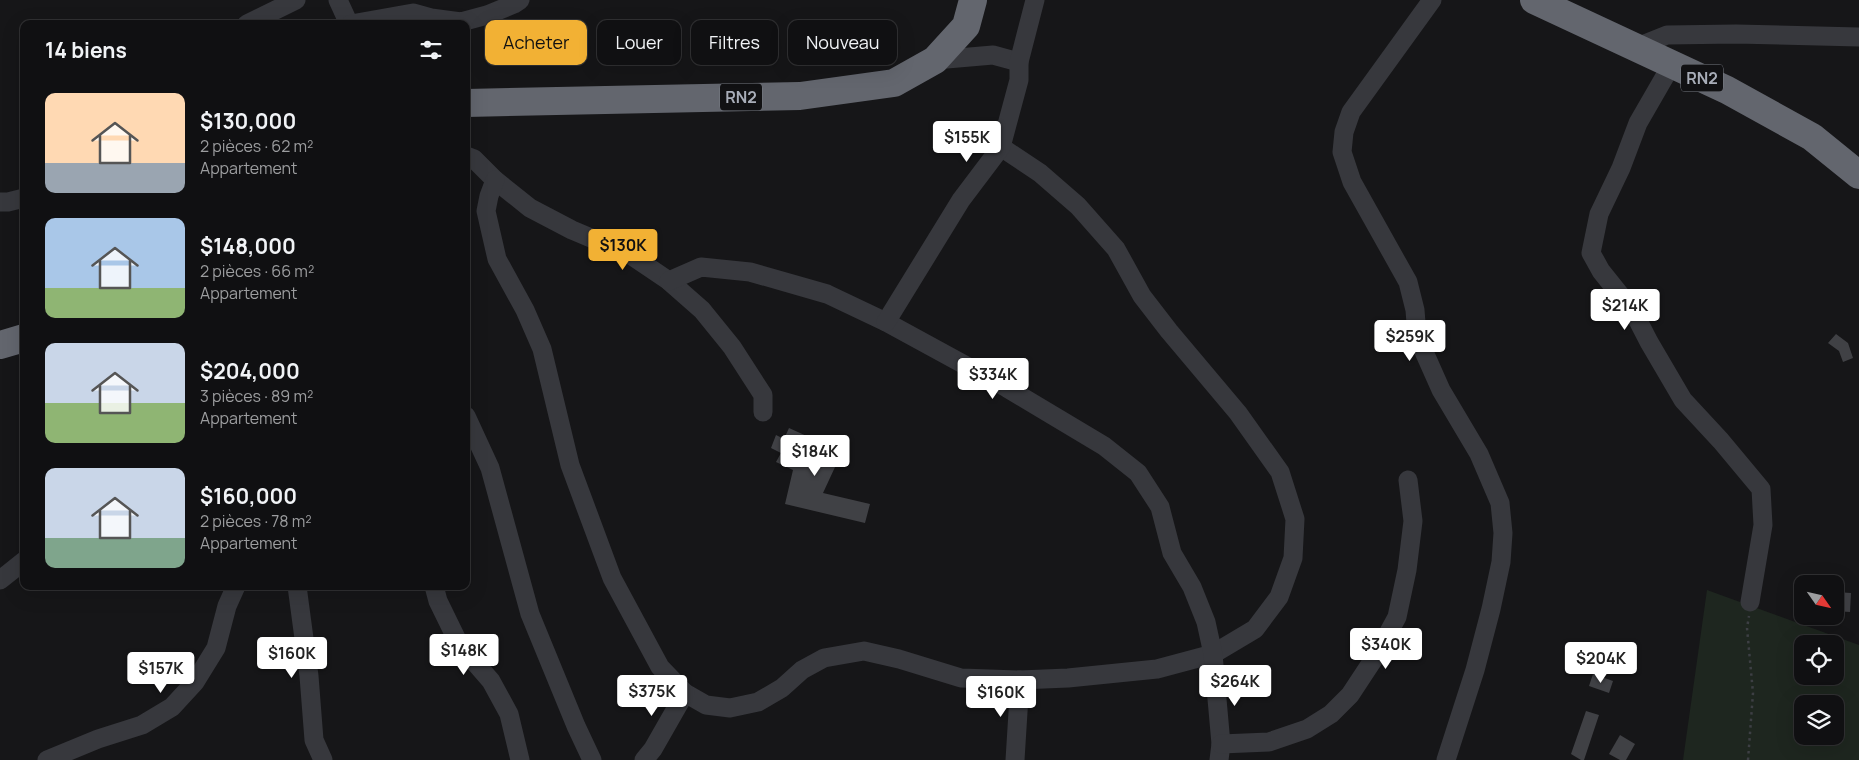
<!DOCTYPE html>
<html lang="fr">
<meta charset="utf-8">
<style>
:root{--surface:#101012;--page:#19191b;--text:#f1f3f6;--muted:#9c9d9f;--line:#303032;--accent:#f2b134}
body{margin:0;font-family:Manrope,sans-serif;background:var(--page);color:var(--text);height:100vh;display:flex;flex-direction:column;font-size:19px;white-space:nowrap}
*{box-sizing:border-box;margin:0}
p{font-size:16px;color:var(--muted)}
.icon{flex:none;width:28px;height:28px;fill:none;stroke:currentColor;stroke-width:2;stroke-linecap:round;stroke-linejoin:round}
.map{position:relative;flex:1;overflow:hidden}
.panel{position:absolute;left:20px;top:20px;width:450px;height:570px;display:flex;flex-direction:column;background:var(--surface);border-radius:10px;box-shadow:0 5px 20px #0002,0 0 0 1px var(--line)}
.panel>*{flex:none}
.hud{position:absolute;left:485px;top:20px;width:475px;height:45px;display:flex;gap:10px}
.needle{width:32px;rotate:124deg}
.fabs{position:absolute;left:1794px;top:575px;display:grid;gap:10px}
.fabs a{display:grid;place-items:center;width:50px;height:50px;border-radius:10px;background:var(--surface);box-shadow:0 5px 20px #0002,0 0 0 1px var(--line);font-size:25px}
.price{position:absolute;translate:-50% -42px;padding:0 11px;border-radius:5px;background:#fff;color:#222;font-size:16px;line-height:32px;filter:drop-shadow(0 1px 2px #0008)}
.price::after{content:'';position:absolute;left:50%;top:30px;width:15px;height:11px;margin-left:-8px;background:inherit;clip-path:polygon(0 0,100% 0,50% 100%)}
.price.on{background:var(--accent);color:#111}
ul{padding:0;list-style:none}
li{display:flex;align-items:center;gap:15px;height:125px;padding:0 25px}
li span{display:grid;place-items:center;flex:none;width:140px;height:100px;border-radius:10px;color:#555}
li>.icon{margin-inline-start:auto}
span .icon{width:60px;height:60px;fill:#fffc;stroke-width:1}
li b{font-size:21px}
h2{display:flex;justify-content:space-between;align-items:center;height:60px;padding:0 25px;font-size:21px}
.tag{padding:0 18px;border-radius:10px;background:var(--surface);box-shadow:0 5px 20px #0002,0 0 0 1px var(--line);font-size:18px;line-height:45px}
.tag.on{background:var(--accent);color:#111}
.map>svg:first-child{display:block}
.green{fill:#1e261f;fill-rule:evenodd}
.building{fill:#404145}
.lines{fill:none;stroke-linecap:round;stroke-linejoin:round}
.path{stroke:#3d3f44;stroke-width:2.5;stroke-dasharray:2.5 4;stroke-linecap:butt}
.minor{stroke:#37383d;stroke-width:19}
.highway{stroke:#63666e;stroke-width:28}
.labels{text-anchor:middle;stroke-width:4.5;stroke-linejoin:round;paint-order:stroke}
.shield{fill:#111113;stroke:#7b7e86;stroke-width:1}
.shield-label{font-size:16px;font-weight:bold;fill:#a8adb8}
</style>
<div class="map">
<svg width="1859" height="760" viewBox="0 0 1859 760">
<rect width="100%" height="100%" fill="#161618"/>
<path class="green" d="M1707,590l152,55v115h-176zM1802,644h33v32h-33zM1802,704h33v32h-33z"/>
<g class="building">
<path d="M1836,334l12,9 5,15 -10,4 -4,-11 -11,-8z"/>
<path d="M789,428l53,24 -19,41 47,11 -5,19 -80,-19 8,-34 -17,-8 5,-9 -10,-5 5,-13 8,4z"/>
<path d="M1836,592l15,1 -1,19 -15,-1z"/>
<path d="M1593,674l20,7 -4,12 -20,-7z"/>
<path d="M1586,711l13,4 -15,45h-3l-10,-6z"/>
<path d="M1620,735l15,9 -9,16h-6l-11,-6z"/>
</g>
<g class="lines">
<path class="path" d="M1748,760l5,-67 -6,-65 2,-12"/>
<g class="minor">
<path d="M338,0l11,24"/>
<path d="M1432,0l-81,112 -7,20 -2,20 10,30 56,100 7,28 2,26 24,54 38,64 21,49 3,30 -2,29 -10,47 -16,61 -29,90"/>
<path d="M247,24l49,-24"/>
<path d="M351,24l62,-11 18,5 30,4 26,-7 27,-11 6,-4"/>
<path d="M1637,47l30,-12 69,-1 123,3"/>
<path d="M935,60l58,-5 26,7"/>
<path d="M1672,64l-34,59 -17,45 -22,46 -8,39 10,18 32,40 16,31 34,58 38,41 40,48 2,36 -13,77"/>
<path d="M466,156l8,3 21,21 35,28 42,22 57,24 40,27 33,29 30,37 31,48v17"/>
<path d="M495,180l-6,16 -3,15 11,48 28,51 17,39 28,116 42,113 48,89 25,26 21,12 24,3 28,-6 24,-14 20,-18 22,-12 40,-7 35,8 62,19 59,2 48,-2 89,-9 56,-15 42,-25 24,-32 14,-39 2,-39 -15,-47 -42,-59 -69,-82 -27,-35 -26,-47 -38,-43 -38,-33 -39,-26"/>
<path d="M0,202h8l16,-4"/>
<path d="M669,281l32,-14 49,5 77,22 59,28 121,66 97,58 34,27 22,34 12,46 20,34 14,35 7,32 8,90 -2,16"/>
<path d="M886,322l75,-122 40,-53 18,-67v-18l16,-62"/>
<path d="M466,416l24,52 40,146 46,112 16,34"/>
<path d="M0,580l24,-19"/>
<path d="M297,586l12,90 5,64 9,20"/>
<path d="M434,586l4,15 21,43 32,37 18,33 11,46"/>
<path d="M1221,744l48,-2 38,-13 24,-15 19,-19 27,-41 20,-37 10,-47 6,-49 -5,-41"/>
<path d="M47,760l51,-21 44,-14 30,-18 23,-25 21,-34 11,-42 9,-20"/>
<path d="M644,760l9,-11 32,-56"/>
<path d="M1015,760l5,-80"/>
</g>
<g class="highway">
<path d="M1534,0l193,90 85,47 47,38"/>
<path d="M466,103l334,-7 94,-13 41,-23 31,-34 7,-26"/>
<path d="M0,345l24,-7"/>
</g>
</g>
<g class="labels">
<g class="shield">
<rect x="1681" y="64.5" width="42" height="27" rx="4"/>
<rect x="720" y="83.5" width="42" height="27" rx="4"/>
</g>
<g class="shield-label">
<text x="1702" y="84">RN2</text>
<text x="741" y="103">RN2</text>
</g>
</g>
</svg>
<div class="fabs">
<a><svg class="needle" viewBox="-14 -14 28 28"><path d="M0-13l5 13h-10z" fill="#e53935"/><path d="M0 13l5-13h-10z" fill="#9c9d9f"/></svg></a>
<a><svg class="icon" aria-label="locate" viewBox="0 0 24 24"><circle cx="12" cy="12" r="6"/><path d="M12 2v4M12 18v4M2 12h4M18 12h4"/></svg></a>
<a><svg class="icon" aria-label="layers" viewBox="0 0 24 24"><path d="M12 4l9 5-9 5-9-5zM3 14l9 5 9-5"/></svg></a>
</div>
<b class="price" style="left:967px;top:163px">$155K</b>
<b class="price on" style="left:623px;top:271px">$130K</b>
<b class="price" style="left:1625px;top:331px">$214K</b>
<b class="price" style="left:1410px;top:362px">$259K</b>
<b class="price" style="left:993px;top:400px">$334K</b>
<b class="price" style="left:815px;top:477px">$184K</b>
<b class="price" style="left:1386px;top:670px">$340K</b>
<b class="price" style="left:464px;top:676px">$148K</b>
<b class="price" style="left:292px;top:679px">$160K</b>
<b class="price" style="left:1601px;top:684px">$204K</b>
<b class="price" style="left:161px;top:694px">$157K</b>
<b class="price" style="left:1235px;top:707px">$264K</b>
<b class="price" style="left:652px;top:717px">$375K</b>
<b class="price" style="left:1001px;top:718px">$160K</b>
<div class="hud">
<a class="tag on">Acheter</a>
<a class="tag">Louer</a>
<a class="tag">Filtres</a>
<a class="tag">Nouveau</a>
</div>
<section class="panel">
<h2>14 biens<svg class="icon" aria-label="filters" viewBox="0 0 24 24"><path d="M4 7h16M4 17h16"/><circle cx="9" cy="7" r="2"/><circle cx="15" cy="17" r="2"/></svg></h2>
<ul>
<li><span style="background:linear-gradient(#ffd9b3 70%,#9aa5b1 0)"><svg class="icon" aria-label="home" viewBox="0 0 24 24"><path d="M3 11l9-7 9 7M6 9v11h12V9"/></svg></span><div><b>$130,000</b><p>2 pièces · 62 m²</p><p>Appartement</p></div></li>
<li><span style="background:linear-gradient(#a9c7e8 70%,#8fb573 0)"><svg class="icon" aria-label="home" viewBox="0 0 24 24"><path d="M3 11l9-7 9 7M6 9v11h12V9"/></svg></span><div><b>$148,000</b><p>2 pièces · 66 m²</p><p>Appartement</p></div></li>
<li><span style="background:linear-gradient(#c9d6e8 60%,#8fb573 0)"><svg class="icon" aria-label="home" viewBox="0 0 24 24"><path d="M3 11l9-7 9 7M6 9v11h12V9"/></svg></span><div><b>$204,000</b><p>3 pièces · 89 m²</p><p>Appartement</p></div></li>
<li><span style="background:linear-gradient(#c9d6e8 70%,#7fa58c 0)"><svg class="icon" aria-label="home" viewBox="0 0 24 24"><path d="M3 11l9-7 9 7M6 9v11h12V9"/></svg></span><div><b>$160,000</b><p>2 pièces · 78 m²</p><p>Appartement</p></div></li>
</ul>
</section>
</div>
